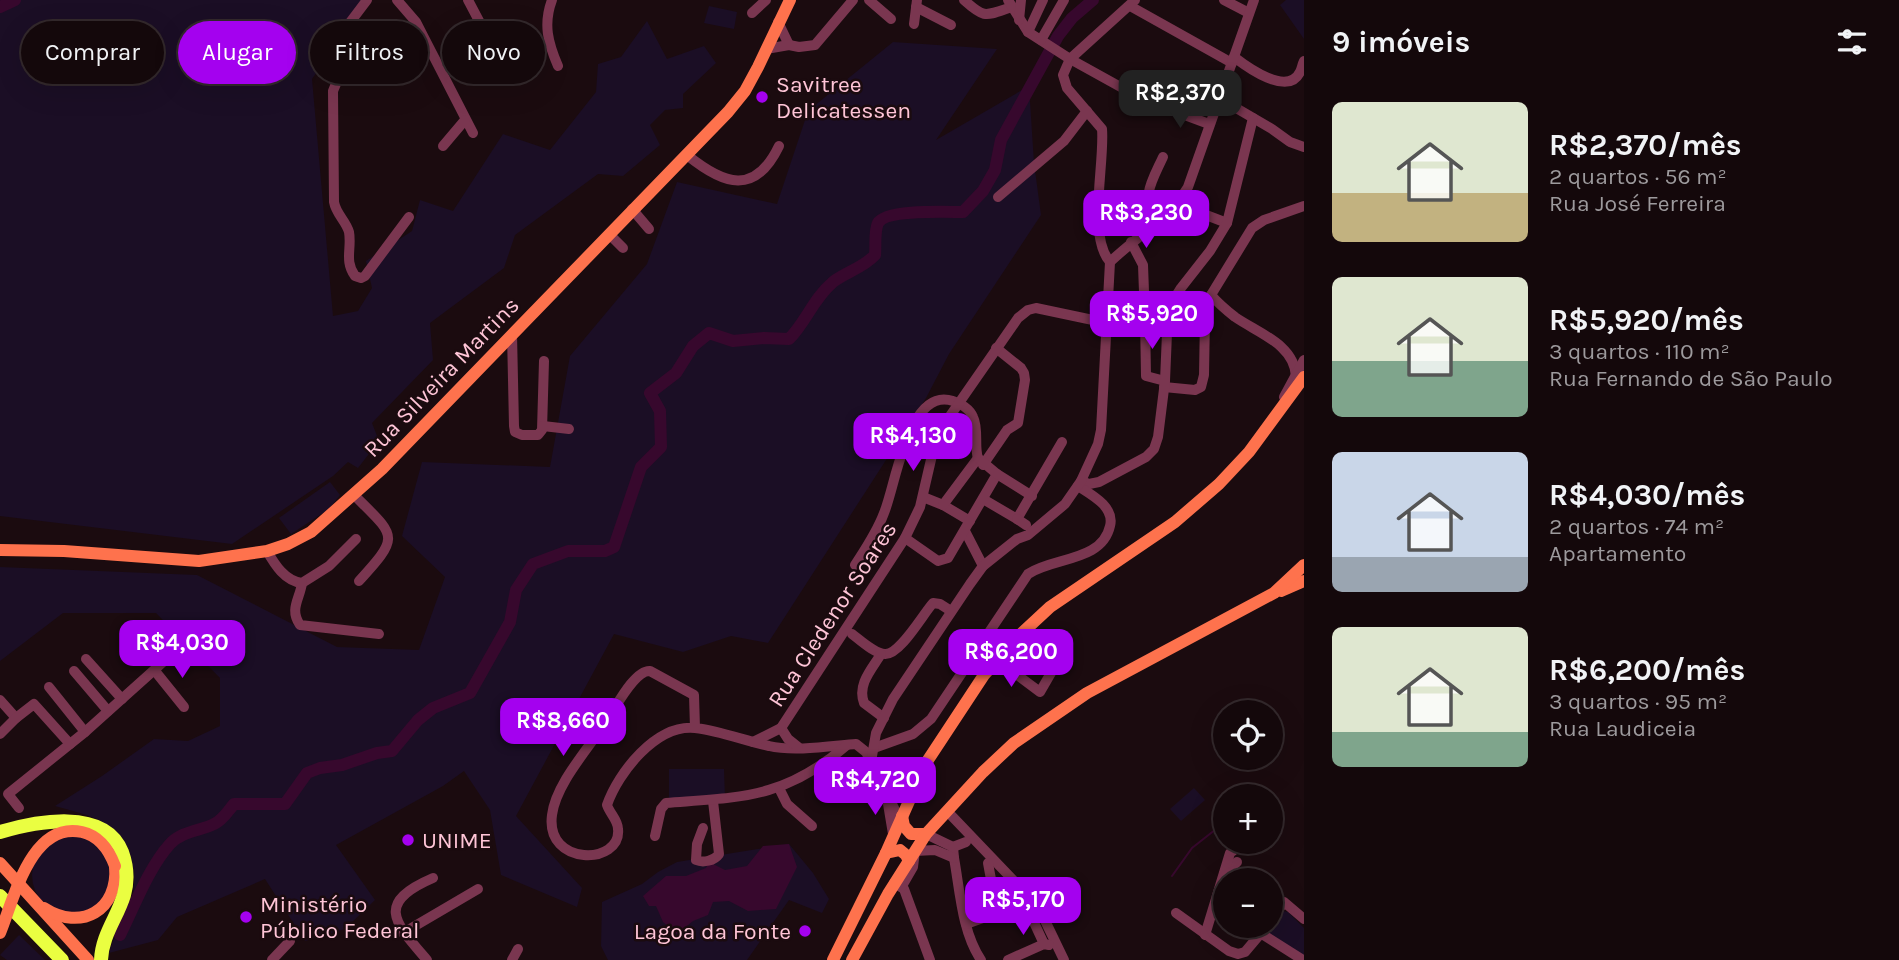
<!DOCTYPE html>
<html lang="pt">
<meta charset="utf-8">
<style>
:root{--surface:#14080b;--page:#1d1114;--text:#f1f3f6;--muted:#9d9a9d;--line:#33292c;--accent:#a401ef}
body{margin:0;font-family:Karla,sans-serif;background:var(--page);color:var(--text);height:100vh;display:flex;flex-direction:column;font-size:26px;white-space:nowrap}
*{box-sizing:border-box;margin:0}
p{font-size:23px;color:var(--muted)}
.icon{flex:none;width:38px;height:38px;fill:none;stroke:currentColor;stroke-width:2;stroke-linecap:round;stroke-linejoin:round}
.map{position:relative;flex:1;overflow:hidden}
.side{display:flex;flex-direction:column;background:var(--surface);width:595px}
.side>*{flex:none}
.guide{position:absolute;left:21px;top:21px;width:665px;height:63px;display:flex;gap:14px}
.fabs{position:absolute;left:1213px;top:700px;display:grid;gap:14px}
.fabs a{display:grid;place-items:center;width:70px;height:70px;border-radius:50%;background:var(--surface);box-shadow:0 7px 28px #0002,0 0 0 2px var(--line);font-size:35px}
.price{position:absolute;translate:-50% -60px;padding:0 16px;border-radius:14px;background:var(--accent);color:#fff;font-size:23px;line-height:46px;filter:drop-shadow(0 2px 4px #0008)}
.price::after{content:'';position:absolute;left:50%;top:42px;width:21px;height:16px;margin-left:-10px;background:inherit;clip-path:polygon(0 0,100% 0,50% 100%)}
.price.active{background:#222;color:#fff}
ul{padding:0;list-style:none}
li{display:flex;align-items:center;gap:21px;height:175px;padding:0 28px}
li span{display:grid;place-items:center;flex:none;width:196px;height:140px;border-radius:10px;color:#555}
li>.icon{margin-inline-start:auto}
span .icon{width:84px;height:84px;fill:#fffc;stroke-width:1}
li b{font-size:30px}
h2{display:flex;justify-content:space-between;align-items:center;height:84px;padding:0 28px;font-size:30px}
.chip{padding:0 24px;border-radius:32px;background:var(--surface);box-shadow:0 7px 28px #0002,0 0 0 2px var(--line);font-size:24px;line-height:63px}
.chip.active{background:var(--accent);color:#fff}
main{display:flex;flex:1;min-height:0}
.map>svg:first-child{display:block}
.green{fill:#1b0e25}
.water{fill:#37082d}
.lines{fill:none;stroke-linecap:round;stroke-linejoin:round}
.stream{stroke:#37082d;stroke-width:2}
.river{stroke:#37082d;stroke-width:12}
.minor{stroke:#7a3650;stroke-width:10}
.major{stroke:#fe724d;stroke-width:12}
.highway{stroke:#eafe41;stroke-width:14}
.major-bridge{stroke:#fe724d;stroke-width:12}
.poi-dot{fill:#a401ef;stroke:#1b0b0f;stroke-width:2.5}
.labels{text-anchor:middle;stroke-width:5;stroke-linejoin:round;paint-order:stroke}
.poi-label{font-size:23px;fill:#ffc5d7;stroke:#1b0b0f;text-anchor:start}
.street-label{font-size:23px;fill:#ffc5d7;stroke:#1b0b0f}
</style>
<main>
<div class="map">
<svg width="1304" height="960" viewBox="0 0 1304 960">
<rect width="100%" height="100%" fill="#1b0b0f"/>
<g class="green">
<path d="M0,0h367l-55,79 21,237 25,-5 14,-23 -6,-27 46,-30 8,-31 33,11 50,-77 47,16 46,-58 2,-28 23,-7 26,-36 20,38 37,-13 12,17 -33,31v14l-18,2 -15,15 10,20 -37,31 -25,-2 -83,61 -11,33 -74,55 3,37 -61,63 7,18 -21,27 -10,-6 -15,14 -101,68 -232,-28z"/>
<path d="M1286,0h18v39l-24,-34z"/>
<path d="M709,6l28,6 -3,17 -30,-6z"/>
<path d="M893,42l104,7 -61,91 93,-54 5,77 7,52 -92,139 -23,44 -158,245 -37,-7 -48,16 -69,-18 -98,182 66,72 -5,19 -76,-32 -11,-65 -26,-39 -21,15 -107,59 39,55 -30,29 -40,12 -40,-62 -88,38 -19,23 -49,13c5,-20 17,-34 22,-51 4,-16 4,-28 0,-43 -10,-39 -42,-43 -76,-53l47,-30 52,-37 34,2 32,-15v-48l-64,-65h-93l-63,48v-94l197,8 140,72 82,3 26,-73 -43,-41 20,-74 128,5 20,-111 77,-92 30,-82 100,22 31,-93z"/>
<path d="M330,482l10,13 -11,14 -38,25 -12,-16z"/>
<path d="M669,769h55l1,30 -56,2z"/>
<path d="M1194,788l11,12 -24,21 -11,-12z"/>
<circle cx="71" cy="875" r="39"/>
<path d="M789,844l24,29 16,26 -7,14 -33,-13 -42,60h-139l-7,-14 1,-44 40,-18 16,-12 19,-10z"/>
<path d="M1283,911l5,1 16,16v30l-33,-22 -4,-6z"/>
<path d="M19,935l26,25h-38l-7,-5z"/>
</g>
<path class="water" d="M789,844l8,23 -21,42 -28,2 -19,-10 -16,1 -5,13 -15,6 -16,13 -14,-12 -7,-16h-7l-6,-10 23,-20h20l20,-8 3,-6 16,8 22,-4 16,-20z"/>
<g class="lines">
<g class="stream">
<path d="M1257,796l3,-2"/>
<path d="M1172,876l20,-28 33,-26"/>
</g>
<g class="river">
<path d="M0,7l15,-7"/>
<path d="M120,935c14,-28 29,-68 50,-91 12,-13 30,-13 44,-20 9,-4 14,-13 20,-20h51l22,-31 13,-5 22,-3 35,-12 15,-2 26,-31 15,-12 37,-15 40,-71 6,-32 17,-26 35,-13h37l9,-4 27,-80 20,-20 -1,-36 -10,-18 26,-20 17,-27 16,-13 24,8 31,-3 25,1c17,-17 24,-40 44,-57 13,-10 30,-14 42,-27 1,-9 -1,-24 3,-32 8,-14 69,-11 85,-11l20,-21 12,-21 6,-30 57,-104 14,-18 21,-18"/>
</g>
<g class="minor">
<path d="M367,0l-34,45 12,17 -12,29 1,111c2,12 12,19 15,30 3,16 -5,29 6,44l6,2 4,-2 44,-59"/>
<path d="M397,0l19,22 57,111"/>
<path d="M468,0l40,76"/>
<path d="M552,0c-9,24 -4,43 6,66"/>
<path d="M869,0l22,19"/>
<path d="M964,0c21,19 21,16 48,7"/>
<path d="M1008,0l20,32 42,27 56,31 43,14 5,7 35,13"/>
<path d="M1224,0l25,13"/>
<path d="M1130,6l102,57"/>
<path d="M916,7l35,18"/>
<path d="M752,13l14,-13"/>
<path d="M1019,20l2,-20"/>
<path d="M778,22l11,23"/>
<path d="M914,24l3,-24"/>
<path d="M1028,32l15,-32"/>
<path d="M1041,40l23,-40"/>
<path d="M766,49l23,-4 10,2 16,-2 38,-45"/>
<path d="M1234,57c13,10 54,40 66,15 2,-4 2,-7 4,-11"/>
<path d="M1219,98l53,31 18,13 14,5"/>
<path d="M443,146l22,-26"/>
<path d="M687,155c37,30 68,41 92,-9"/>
<path d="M998,197l66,-56 23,-30"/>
<path d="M632,209l17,20"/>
<path d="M1179,223l27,-8 21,8"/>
<path d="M1155,224c-13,-30 -5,-39 8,-67"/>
<path d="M609,234l14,14"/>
<path d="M1131,242l12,23 2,54 21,7"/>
<path d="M1110,262c-23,-26 -5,-99 -8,-133l-35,-41 -4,-13 7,-16 65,-59"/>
<path d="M1211,295c7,8 15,15 24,22 23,16 59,27 61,59"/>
<path d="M1145,319l1,57 19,5"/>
<path d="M512,334l2,92 1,6 7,3h16l4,-5 2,-69"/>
<path d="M1164,387l31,3 6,-3 3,-12 1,-58 6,-22 41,-67 12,-8 40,-14"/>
<path d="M1284,397l20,-37"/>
<path d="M543,426l26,3"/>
<path d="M983,465l24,-35 11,-7 7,-43 -1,-7 -3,-5 -25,-20"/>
<path d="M1081,481l8,3 10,-2 47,-25 8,-8 4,-12 7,-56 3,-72 13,-21 29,-37 17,-28 26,-105"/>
<path d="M354,495c42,42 47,40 5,86"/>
<path d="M923,497l20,8 27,16"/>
<path d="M983,499l34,20 45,-77"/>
<path d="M943,505l35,-47"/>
<path d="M1017,519l9,6"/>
<path d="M965,531l18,35"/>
<path d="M905,538l33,23 10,-3 49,-84"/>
<path d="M267,551c8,14 18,30 35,32l27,-17 27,-27"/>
<path d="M855,565c11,-17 22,-33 29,-52 12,-28 24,-127 69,-112 7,2 17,8 20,16 6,12 1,30 5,41l19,16 35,22"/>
<path d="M302,583c-2,16 -13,26 -2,42l79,9"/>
<path d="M852,634c8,6 23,20 33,20 15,1 38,-40 48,-51l7,1 11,7"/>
<path d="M881,654c-9,15 -24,30 -17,49l20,15"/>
<path d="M86,659l36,40"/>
<path d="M997,660l43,32 15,-26 -15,-12"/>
<path d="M74,671l34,40"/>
<path d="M155,671l29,36"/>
<path d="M49,687l36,45"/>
<path d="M0,700l16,18"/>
<path d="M695,728l-1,-33 -44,-24c-15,-1 -33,34 -41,46 -17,28 -53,65 -57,98 -7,52 70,50 66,14 0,-9 -8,-15 -11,-24 11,-32 49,-81 88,-77 26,3 50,13 74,18 25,6 62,0 87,-2l10,8 34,68"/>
<path d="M781,728l7,11 10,8"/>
<path d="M0,734l16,-16 18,-14 36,40"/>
<path d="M753,742l28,-14 124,-190 15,-31 13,-56 10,-25 75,-108 10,-8 8,-2 71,15"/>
<path d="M874,748l39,-14 18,-15 97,-145c25,-17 74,-12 82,-48 5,-19 -18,-31 -32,-40"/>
<path d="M871,762l5,-29 17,-34 77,-115 13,-18 34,-27 11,-4 37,-31 16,-23 17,-37 3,-14 9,-168c26,-25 59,-44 78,-75l66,-187"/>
<path d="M879,777l22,-1 25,-13"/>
<path d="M779,788l8,16 25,22"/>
<path d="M888,804l5,30"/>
<path d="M19,808l-11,-14 77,-62 97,-87"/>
<path d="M947,811l91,95 26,54"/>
<path d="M703,828l-6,16 -1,16c7,3 18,1 23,-6l-6,-53"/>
<path d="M1270,832h1"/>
<path d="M926,834l27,13"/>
<path d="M655,836l6,-27 5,-6c76,-6 118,-4 181,-58"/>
<path d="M966,842l-13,5 1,11c6,33 8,74 27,102"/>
<path d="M988,863l9,49"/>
<path d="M1224,874l13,-12"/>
<path d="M894,883l10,6 26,71"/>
<path d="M902,886l11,-19 2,-16 20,-1 19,8"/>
<path d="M1176,913l53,38 9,3 7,-2 22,-26"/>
<path d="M1270,921l14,-19 20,17"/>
<path d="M966,924l59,-21 19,41"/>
<path d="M403,933l75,-44"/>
<path d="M1262,934l41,26"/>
<path d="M1205,935l25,-82 15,-11"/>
<path d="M272,960l18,-19"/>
<path d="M427,960c-33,-38 -52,-57 6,-82"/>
<path d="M512,960l6,-11"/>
<path d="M1008,960l36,-16 5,1"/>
</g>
<g class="major">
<path d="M0,550l64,1 135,10 68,-10 21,-7 23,-12 71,-63 346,-357 17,-21 13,-24 32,-67"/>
<path d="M1281,591l23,-10"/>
<path d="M902,816l2,10 7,8h15"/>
<path d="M886,853l14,-3 6,5 3,6"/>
<path d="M0,863l88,97"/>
<path d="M44,908c37,24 75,2 71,-42"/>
<path d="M833,960l53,-107 40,-90 58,-88 38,-42 28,-26 125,-85 44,-38 30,-32 55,-75"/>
<path d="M852,960l36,-66 38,-60 57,-62 31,-29 73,-50 187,-100 30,-28"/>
</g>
<g class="highway">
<path d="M0,832c35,-10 104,-25 122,20 5,14 6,29 2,43 -7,23 -22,40 -23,65"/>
<path d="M0,896l62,64"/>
</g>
<path class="major-bridge" d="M0,933c14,-34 31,-112 82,-101 18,4 27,18 33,34"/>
</g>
<g class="poi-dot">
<circle cx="762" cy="97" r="7"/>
<circle cx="408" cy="840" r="7"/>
<circle cx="246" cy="917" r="7"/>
<circle cx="805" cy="931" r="7"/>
</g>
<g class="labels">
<g class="poi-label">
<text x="776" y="92">Savitree<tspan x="776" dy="26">Delicatessen</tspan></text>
<text x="422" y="848">UNIME</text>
<text x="260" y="912">Ministério<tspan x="260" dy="26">Público Federal</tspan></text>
<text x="791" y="939" text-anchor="end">Lagoa da Fonte</text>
</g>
<g class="street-label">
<text transform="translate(441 377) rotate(-46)" y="8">Rua Silveira Martins</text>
<text transform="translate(832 614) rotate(-57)" y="8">Rua Cledenor Soares</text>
</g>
</g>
</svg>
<div class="fabs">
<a><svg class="icon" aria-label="locate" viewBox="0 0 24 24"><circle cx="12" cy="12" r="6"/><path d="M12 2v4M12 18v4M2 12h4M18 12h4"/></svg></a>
<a>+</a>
<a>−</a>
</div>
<b class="price active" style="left:1180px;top:130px">R$2,370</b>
<b class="price" style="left:1146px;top:250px">R$3,230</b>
<b class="price" style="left:1152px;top:351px">R$5,920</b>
<b class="price" style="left:913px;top:473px">R$4,130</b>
<b class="price" style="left:182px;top:680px">R$4,030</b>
<b class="price" style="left:1011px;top:689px">R$6,200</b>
<b class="price" style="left:563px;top:758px">R$8,660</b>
<b class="price" style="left:875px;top:817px">R$4,720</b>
<b class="price" style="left:1023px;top:937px">R$5,170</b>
<div class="guide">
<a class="chip">Comprar</a>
<a class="chip active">Alugar</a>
<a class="chip">Filtros</a>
<a class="chip">Novo</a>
</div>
</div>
<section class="side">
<h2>9 imóveis<svg class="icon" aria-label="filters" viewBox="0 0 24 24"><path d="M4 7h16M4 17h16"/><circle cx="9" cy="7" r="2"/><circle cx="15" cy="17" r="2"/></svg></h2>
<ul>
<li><span style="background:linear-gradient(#dfe7d0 65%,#c2b280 0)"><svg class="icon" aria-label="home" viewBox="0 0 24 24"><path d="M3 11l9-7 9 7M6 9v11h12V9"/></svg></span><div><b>R$2,370/mês</b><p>2 quartos · 56 m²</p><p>Rua José Ferreira</p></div></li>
<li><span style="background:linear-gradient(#dfe7d0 60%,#7fa58c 0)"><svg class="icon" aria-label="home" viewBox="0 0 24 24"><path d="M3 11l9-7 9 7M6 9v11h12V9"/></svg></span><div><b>R$5,920/mês</b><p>3 quartos · 110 m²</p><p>Rua Fernando de São Paulo</p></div></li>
<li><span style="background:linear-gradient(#c9d6e8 75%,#9aa5b1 0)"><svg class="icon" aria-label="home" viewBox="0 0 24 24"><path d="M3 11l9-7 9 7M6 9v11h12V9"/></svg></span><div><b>R$4,030/mês</b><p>2 quartos · 74 m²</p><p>Apartamento</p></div></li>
<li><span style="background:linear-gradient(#dfe7d0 75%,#7fa58c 0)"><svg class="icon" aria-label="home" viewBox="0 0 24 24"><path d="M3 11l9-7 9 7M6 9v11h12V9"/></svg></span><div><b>R$6,200/mês</b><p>3 quartos · 95 m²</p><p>Rua Laudiceia</p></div></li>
</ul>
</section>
</main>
